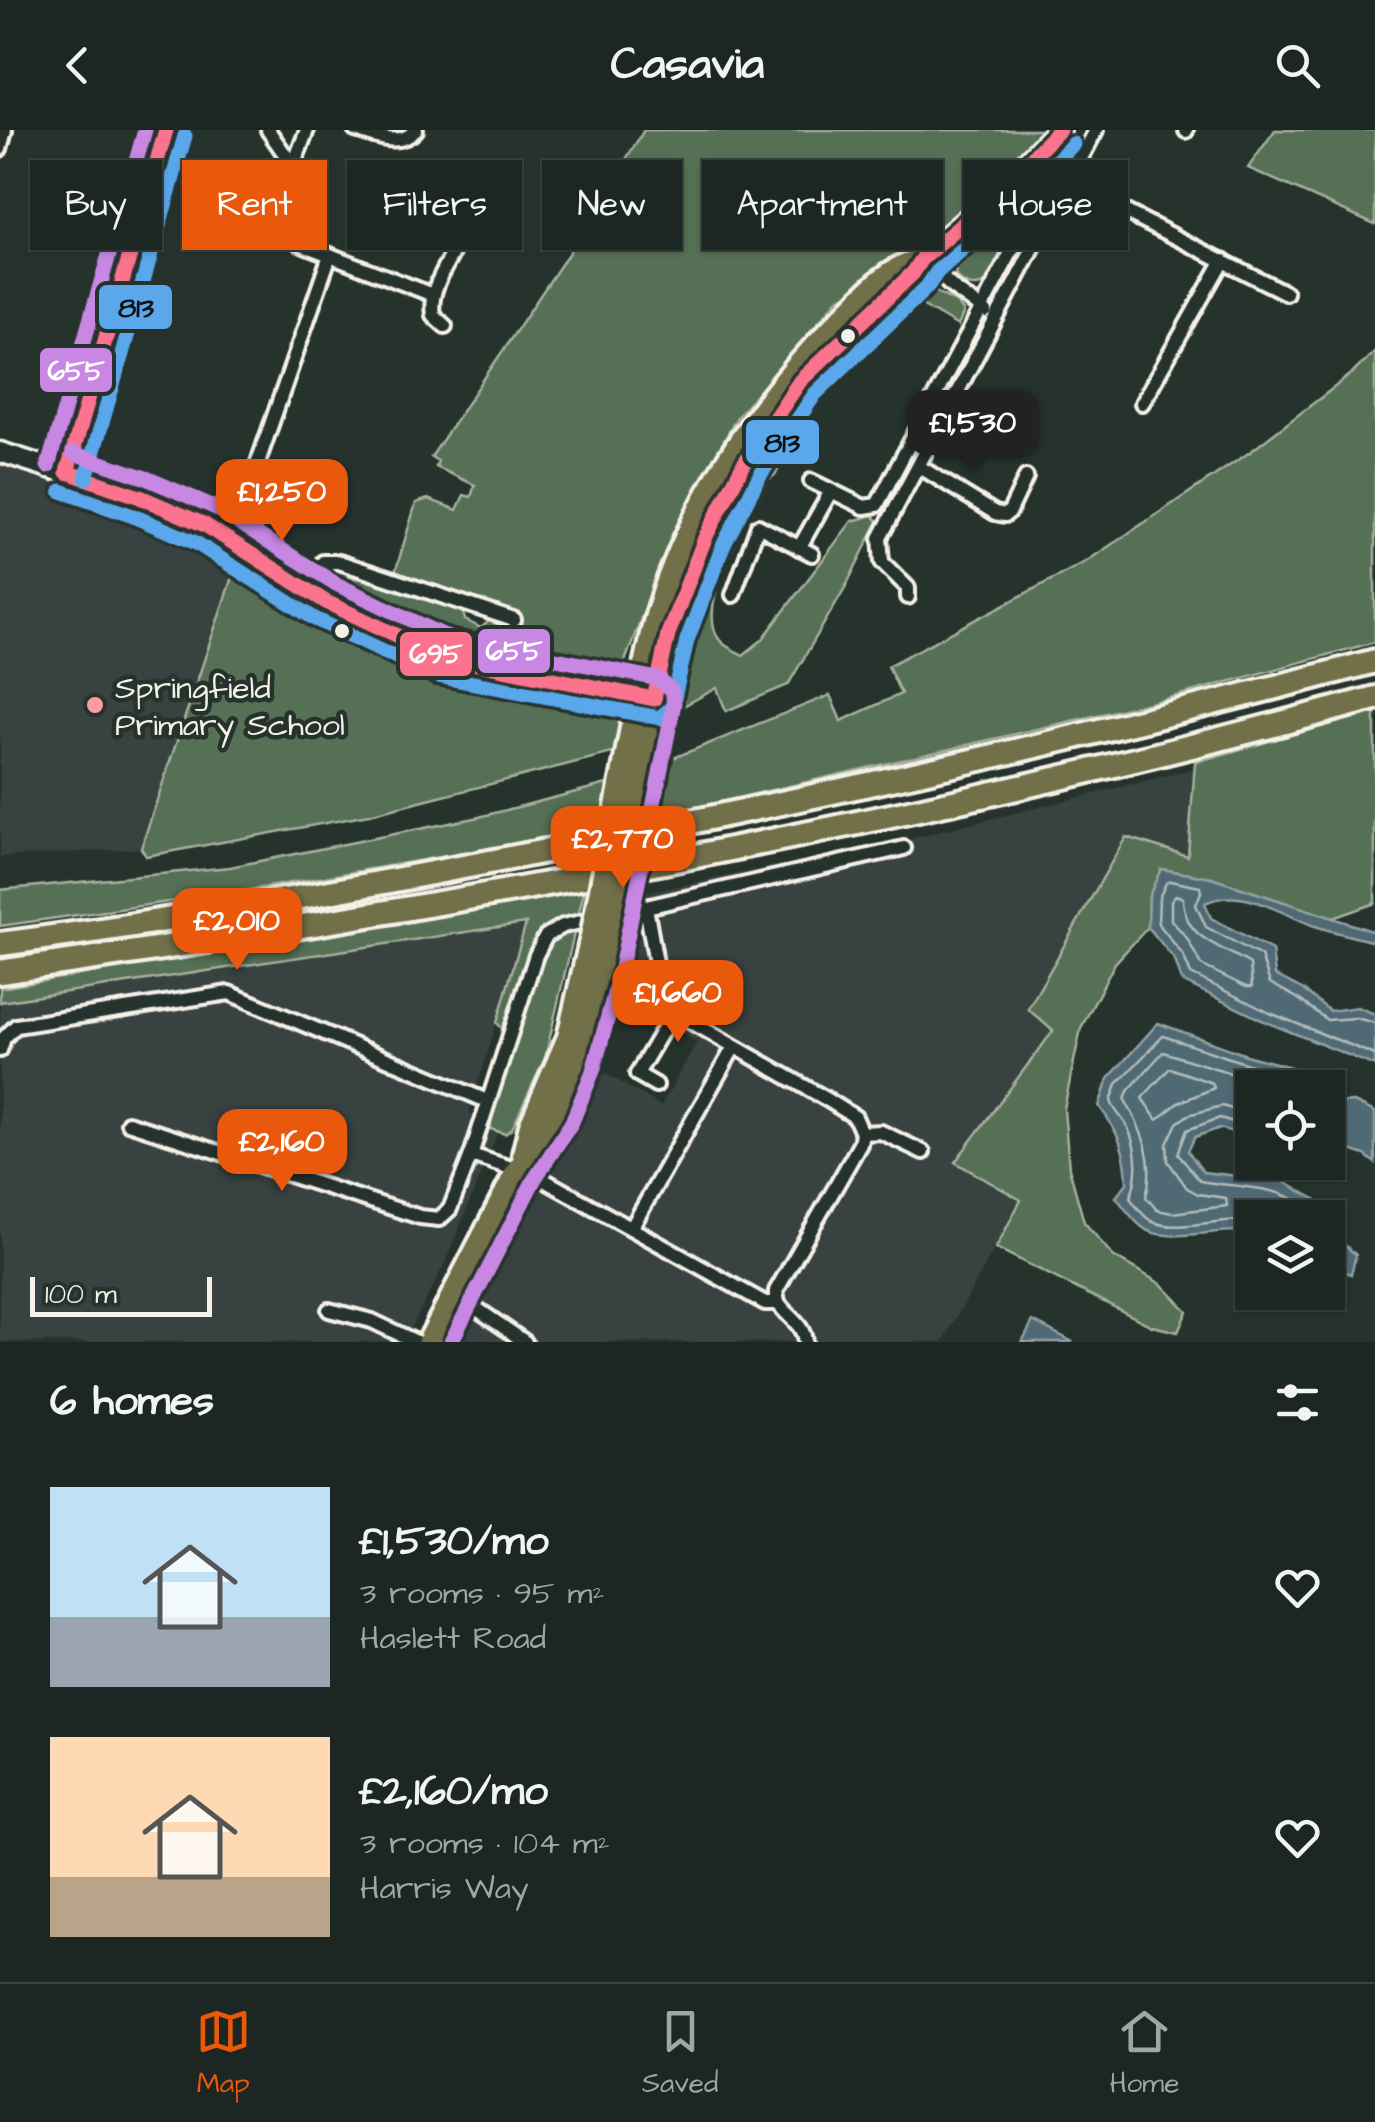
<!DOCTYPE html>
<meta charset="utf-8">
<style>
:root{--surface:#1c2622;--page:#29322f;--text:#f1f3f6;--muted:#a0a5a5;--line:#3a4340;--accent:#ea580c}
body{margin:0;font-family:"Architects Daughter",sans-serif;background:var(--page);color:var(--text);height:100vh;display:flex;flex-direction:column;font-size:38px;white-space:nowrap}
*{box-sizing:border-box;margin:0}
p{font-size:32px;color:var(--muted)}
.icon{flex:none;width:55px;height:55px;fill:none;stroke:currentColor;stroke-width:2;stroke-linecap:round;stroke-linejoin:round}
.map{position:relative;height:1212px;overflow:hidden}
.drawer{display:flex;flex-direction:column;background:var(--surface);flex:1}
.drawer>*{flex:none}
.banner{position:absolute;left:30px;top:30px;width:1315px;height:90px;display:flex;gap:20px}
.controls{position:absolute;left:1235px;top:940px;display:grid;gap:20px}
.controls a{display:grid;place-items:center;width:110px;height:110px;border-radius:0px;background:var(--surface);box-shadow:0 2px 8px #0004,0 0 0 2px var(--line);font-size:50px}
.scale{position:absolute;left:30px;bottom:25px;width:182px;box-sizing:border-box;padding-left:10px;border:5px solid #f4f1e8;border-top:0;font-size:28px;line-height:35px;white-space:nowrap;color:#f4f1e8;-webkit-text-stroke:8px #26332d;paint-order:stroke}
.price{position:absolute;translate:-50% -85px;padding:0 22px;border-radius:20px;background:var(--accent);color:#fff;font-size:32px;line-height:65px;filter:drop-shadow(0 2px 5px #0008)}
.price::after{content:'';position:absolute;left:50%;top:60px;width:30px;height:22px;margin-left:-15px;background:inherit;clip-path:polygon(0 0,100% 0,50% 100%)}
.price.current{background:#222;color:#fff}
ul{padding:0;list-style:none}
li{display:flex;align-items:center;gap:30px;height:250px;padding:0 50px}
li span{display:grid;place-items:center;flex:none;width:280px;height:200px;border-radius:0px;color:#555}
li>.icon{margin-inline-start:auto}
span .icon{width:120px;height:120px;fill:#fffc;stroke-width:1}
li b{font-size:42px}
h2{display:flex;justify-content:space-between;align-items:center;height:120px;padding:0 50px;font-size:42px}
.chip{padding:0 35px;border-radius:0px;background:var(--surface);box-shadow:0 2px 8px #0004,0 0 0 2px var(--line);font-size:35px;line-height:90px}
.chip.current{background:var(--accent);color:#fff}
header{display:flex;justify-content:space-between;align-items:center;height:130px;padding:0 50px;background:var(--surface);font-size:45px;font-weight:700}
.dock{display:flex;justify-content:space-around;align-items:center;height:140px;border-top:2px solid var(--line);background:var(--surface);font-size:28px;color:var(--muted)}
.dock a{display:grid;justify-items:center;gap:5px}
.dock .current{color:var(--accent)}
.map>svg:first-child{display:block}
.built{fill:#394241}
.green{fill:#566f54;stroke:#a5b09e;stroke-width:2.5}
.water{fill:#506a75;stroke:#92a0a3;stroke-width:2.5}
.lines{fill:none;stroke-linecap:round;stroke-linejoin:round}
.shore{stroke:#b2bbba;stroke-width:2.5}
.street-casing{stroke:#f4f1e8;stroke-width:20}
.secondary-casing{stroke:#f4f1e8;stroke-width:25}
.primary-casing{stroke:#f4f1e8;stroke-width:28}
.highway-casing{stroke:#f4f1e8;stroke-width:30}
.street{stroke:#26332d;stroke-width:12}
.secondary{stroke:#26332d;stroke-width:18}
.primary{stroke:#726f4a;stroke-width:20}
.highway{stroke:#726f4a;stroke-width:22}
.primary-bridge-casing{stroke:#f4f1e8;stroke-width:28;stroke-linecap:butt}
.primary-bridge{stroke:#726f4a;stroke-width:20}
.bus-1-casing{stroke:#26332d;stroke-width:22}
.bus-2-casing{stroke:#26332d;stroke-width:22}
.bus-3-casing{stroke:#26332d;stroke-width:22}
.bus-1{stroke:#fc738d;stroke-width:15}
.bus-2{stroke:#5aa8eb;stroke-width:15}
.bus-3{stroke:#c787e3;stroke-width:15}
.bus-dot{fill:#f4f1e8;stroke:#26332d;stroke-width:4}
.poi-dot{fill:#ff9aa2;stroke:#26332d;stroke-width:4}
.labels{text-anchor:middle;stroke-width:9;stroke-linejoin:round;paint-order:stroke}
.poi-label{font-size:32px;fill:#f4f1e8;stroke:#26332d;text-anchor:start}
.line-badge{stroke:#26332d;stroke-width:4}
.badge-label{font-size:28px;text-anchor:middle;font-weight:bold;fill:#fff}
.pale-badge-label{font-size:28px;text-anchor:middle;font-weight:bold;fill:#111}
</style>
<header><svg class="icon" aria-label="back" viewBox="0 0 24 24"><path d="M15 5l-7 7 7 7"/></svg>Casavia<svg class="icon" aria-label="search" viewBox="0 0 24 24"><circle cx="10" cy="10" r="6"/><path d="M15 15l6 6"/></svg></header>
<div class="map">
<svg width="1375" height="1212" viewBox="0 0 1375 1212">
<rect width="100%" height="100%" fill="#26332d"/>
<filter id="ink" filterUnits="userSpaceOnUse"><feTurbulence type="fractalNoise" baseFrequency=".01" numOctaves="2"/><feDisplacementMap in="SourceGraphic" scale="20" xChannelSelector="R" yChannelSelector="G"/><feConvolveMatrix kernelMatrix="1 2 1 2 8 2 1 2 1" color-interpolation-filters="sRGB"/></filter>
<g filter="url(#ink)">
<g class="built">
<path d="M0,335l162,51 77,41 -98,291 -141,9z"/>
<path d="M1193,639l-5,88 -61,-20 -74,194 -98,131 66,38 -78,142h-499l142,-280 75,44 36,-64 -69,-39 -11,-3 12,-36 1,-68 280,-57z"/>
<path d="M527,793l-58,190 32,11 -57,141 -40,77h-404v-340z"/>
</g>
<g class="green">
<path d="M644,0h415l-137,129 -84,40 -101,118 -64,115 -53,143c-98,-19 -211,-28 -296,-86l1,-11 4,-3 43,5 91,32 2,8 16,8 8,-7 28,7 3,-12 -126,-40 22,-73 12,-4 29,11 7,-15 7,2 4,-12 -39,-18 2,-6 -7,-4 137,-203z"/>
<path d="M1275,0h100v94l-127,-56z"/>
<path d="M1033,46l5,8 -51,99c-14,6 -22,3 -32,-8l3,-23z"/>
<path d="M934,161l23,12 7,9 -6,14 -38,-22z"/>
<path d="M881,190l1,4 -72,79 -35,72 -7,5c-17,36 -71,117 -51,156 5,10 17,14 26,19l19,-15 90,-119 21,-6 5,6 -32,65 -58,99 -62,26 -9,-23 -58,31c6,-27 11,-55 19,-82 20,-75 74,-185 127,-241 24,-26 51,-50 76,-76z"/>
<path d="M1375,221v291l-221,60 -552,127 -371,64 -231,33v-36l230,-23 249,-50 132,-34 219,-88 11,26 60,-27 -13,-28 199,-105 163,-109 104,-80z"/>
<path d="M237,432l83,59 75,34 107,35 107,15 13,19 -6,28 -247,63 -223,41 -5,-8z"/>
<path d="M1375,582v191l-42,15 -122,-40 -50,-9 -12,27 -1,31 -33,36 -34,65 -17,81 5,59 15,54 29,34 48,28 26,27 -9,21 -26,-6 -156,-78 25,-48 -66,-38 98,-131 -25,-22 98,-172 62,19 7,-94z"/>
<path d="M584,761l-39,167 -33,71 -7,5 -14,-5v-15l17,-79 -11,-12 29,-100 -526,79v-14z"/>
</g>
<g class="water">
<path d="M1161,739l50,9 164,54v10c-21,-5 -42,-10 -63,-17 -35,-13 -70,-39 -107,-22l6,15 61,32 3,25 27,14 28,22 28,-4 17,7v52l-109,-44 -84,-41 -7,-21 -27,-33 1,-31z"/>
<path d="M1158,893l91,33 46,12 13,19 -56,1v50l-32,-10 -25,9 -7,14 15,21 79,9 33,18 18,21 4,18 19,17 -5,19 -23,-9v-47h-76v14c-28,-6 -89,14 -110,-5 -10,-8 -18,-20 -26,-30l11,-14c-1,-32 -9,-52 -28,-77l9,-27z"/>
<path d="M1354,972l21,10v51l-10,-8 -37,-12v-40z"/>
<path d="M1033,1191l40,21h-51z"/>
</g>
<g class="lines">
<g class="shore">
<path d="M1176,765l7,3c1,42 37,47 67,66l2,23h-6l-45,-22 -14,-27 -16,-18v-19z"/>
<path d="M1375,893l-19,-5 -29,2 -30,-22 -27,-15 -9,-27 -55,-29 -10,-22 5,-13 -1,-5 -30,-6 -4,2 -7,15 -1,25 25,32 8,19 79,39 105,42"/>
<path d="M1170,938l42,15 2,5 -36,15 -21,17 -15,-22z"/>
<path d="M1252,985l-30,-9 -34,9 -11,8 -10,21 1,17 19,27 11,6 28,4 1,8 -55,7 -15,-3 -11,-13c10,-36 -4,-67 -21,-97l3,-9 35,-39 116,36"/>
<path d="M1252,998l-32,-10 -33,12 -9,24 22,27c41,8 88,2 118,37"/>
<path d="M1252,1092c-30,-6 -72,11 -99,0 -9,-4 -17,-16 -23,-24 9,-22 8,-47 -2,-70 -5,-10 -14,-17 -17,-27l6,-17 46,-48 124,41 9,11"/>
</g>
<defs>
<g id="street">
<path d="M268,0l25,36"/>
<path d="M355,0c21,6 44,18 61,0"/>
<path d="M1186,1v-1"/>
<path d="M0,19l5,-19"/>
<path d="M1069,53l217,110"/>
<path d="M330,125l103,40"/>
<path d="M922,129l31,29 33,24"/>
<path d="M445,196l-12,-11c-5,-28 17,-52 27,-76"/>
<path d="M1142,273l81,-143"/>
<path d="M920,337l75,46 10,2 5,-4 16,-34"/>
<path d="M67,342l99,-342"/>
<path d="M811,351l53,26 13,-2 170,-320 9,-3 11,6"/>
<path d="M231,410l99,-285c-23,-10 -55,-15 -54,-45l31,-80"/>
<path d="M799,418l32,-57"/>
<path d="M302,457l21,-25h16l175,58"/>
<path d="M733,465l25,-69 54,28"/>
<path d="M908,467v-9l-26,-26 -2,-24 216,-408"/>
<path d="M646,777l15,84 6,17 161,92 27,17 7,16"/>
<path d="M0,920l4,-12 12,-12 213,-33 258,108"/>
<path d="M656,955l-19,-11 36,-61"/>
<path d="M128,993l292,94 19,2 11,-10 21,-54 65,-200 10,-19 17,-10 341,-78"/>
<path d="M862,1003l19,-1 42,20"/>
<path d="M471,1025l46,15"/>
<path d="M519,1036l246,137h13c9,14 26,21 27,39"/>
<path d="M632,1097l102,-180"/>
<path d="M454,1163l71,49"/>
<path d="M778,1173l-2,-12 84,-147 2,-11"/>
<path d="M329,1180l43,11 44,21"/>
</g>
<path id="secondary" d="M0,322l140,45 40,16 51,27 95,62 117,55 205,41"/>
<g id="primary">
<path d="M651,585c22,-122 72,-242 152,-337 33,-38 72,-72 110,-105l9,-14 74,-64 63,-65"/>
<path d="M632,593c7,-32 13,-65 21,-97 31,-115 102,-221 185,-305 22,-21 47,-53 78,-60"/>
<path d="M523,1024l7,-28 38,-89 24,-105"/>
<path d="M428,1212l89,-172 26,-36 21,-44 25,-72 19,-90"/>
</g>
<g id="highway">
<path d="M0,814c184,-24 368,-58 551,-94 276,-54 552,-116 824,-189"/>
<path d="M0,842c463,-66 923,-150 1375,-274"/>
</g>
</defs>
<use href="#street" class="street-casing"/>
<use href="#secondary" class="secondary-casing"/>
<use href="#primary" class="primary-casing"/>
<use href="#highway" class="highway-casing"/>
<use href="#street" class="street"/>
<use href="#secondary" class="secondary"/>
<use href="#primary" class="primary"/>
<use href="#highway" class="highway"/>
<defs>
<g id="primary-bridge">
<path d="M608,798l43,-213"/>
<path d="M592,802l40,-209"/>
</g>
</defs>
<use href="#primary-bridge" class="primary-bridge-casing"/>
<use href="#primary-bridge" class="primary-bridge"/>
<defs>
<g id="bus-1">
<path d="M67,342l73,25 65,28 121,77 117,55 211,42 14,-65 37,-96 38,-73 57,-84 113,-108 9,-14 74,-64 63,-65"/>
<path d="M67,342l99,-342"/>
</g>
<g id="bus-2">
<path d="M86,348l99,-342"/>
<path d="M61,361l72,25 63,27 119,76 122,57 223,42 12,-11 15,-67 36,-94 37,-71 55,-81 112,-107 10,-15 72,-62 64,-66"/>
</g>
<g id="bus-3">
<path d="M73,323l73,25 68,29 122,77 113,54 209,41 14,12 2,12 -54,270 -27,98 -21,51 -38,58 -83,162"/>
<path d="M48,336l97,-336"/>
</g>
</defs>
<use href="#bus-1" class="bus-1-casing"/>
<use href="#bus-2" class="bus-2-casing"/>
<use href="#bus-3" class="bus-3-casing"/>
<use href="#bus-1" class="bus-1"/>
<use href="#bus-2" class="bus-2"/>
<use href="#bus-3" class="bus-3"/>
</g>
</g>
<g class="bus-dot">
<circle cx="848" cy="206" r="9"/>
<circle cx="342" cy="501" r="9"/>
</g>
<circle class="poi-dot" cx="95" cy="575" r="10"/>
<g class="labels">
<g class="poi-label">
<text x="115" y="568">Springfield<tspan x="115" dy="37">Primary School</tspan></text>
</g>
</g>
<g class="line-badge">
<rect x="97" y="153" width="77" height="48" rx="10" fill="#5aa8eb"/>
<rect x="38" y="216" width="76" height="48" rx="10" fill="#c787e3"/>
<rect x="744" y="288" width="77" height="48" rx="10" fill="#5aa8eb"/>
<rect x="476" y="497" width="76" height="48" rx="10" fill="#c787e3"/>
<rect x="398" y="500" width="76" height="48" rx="10" fill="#fc738d"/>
</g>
<g class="badge-label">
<text x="76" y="250">655</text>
<text x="514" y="530">655</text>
<text x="436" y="533">695</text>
</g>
<g class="pale-badge-label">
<text x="136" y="187">813</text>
<text x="782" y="322">813</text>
</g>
</svg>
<div class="controls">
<a><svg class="icon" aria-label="locate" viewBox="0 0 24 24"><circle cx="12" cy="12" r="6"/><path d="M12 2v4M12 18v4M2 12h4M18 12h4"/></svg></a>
<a><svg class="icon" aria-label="layers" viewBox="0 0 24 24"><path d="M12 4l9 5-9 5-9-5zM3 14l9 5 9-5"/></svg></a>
</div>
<div class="scale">100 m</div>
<b class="price current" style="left:973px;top:345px">£1,530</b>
<b class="price" style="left:282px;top:414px">£1,250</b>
<b class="price" style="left:623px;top:761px">£2,770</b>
<b class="price" style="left:237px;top:843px">£2,010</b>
<b class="price" style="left:678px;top:915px">£1,660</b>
<b class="price" style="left:282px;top:1064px">£2,160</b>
<div class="banner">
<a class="chip">Buy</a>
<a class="chip current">Rent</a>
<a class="chip">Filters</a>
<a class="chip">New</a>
<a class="chip">Apartment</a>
<a class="chip">House</a>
</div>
</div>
<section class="drawer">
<h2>6 homes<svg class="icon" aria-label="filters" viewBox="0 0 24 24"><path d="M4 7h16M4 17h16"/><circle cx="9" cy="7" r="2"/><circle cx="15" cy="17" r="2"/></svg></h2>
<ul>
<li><span style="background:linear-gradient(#bfe0f5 65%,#9aa5b1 0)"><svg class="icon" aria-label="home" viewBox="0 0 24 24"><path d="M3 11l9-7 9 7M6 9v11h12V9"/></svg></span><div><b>£1,530/mo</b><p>3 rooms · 95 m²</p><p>Haslett Road</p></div><svg class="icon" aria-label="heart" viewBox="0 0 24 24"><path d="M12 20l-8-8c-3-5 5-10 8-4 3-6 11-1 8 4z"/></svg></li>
<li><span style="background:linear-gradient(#ffd9b3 70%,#b9a48a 0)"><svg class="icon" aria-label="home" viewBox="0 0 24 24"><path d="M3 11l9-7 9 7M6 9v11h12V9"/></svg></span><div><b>£2,160/mo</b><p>3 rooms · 104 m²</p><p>Harris Way</p></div><svg class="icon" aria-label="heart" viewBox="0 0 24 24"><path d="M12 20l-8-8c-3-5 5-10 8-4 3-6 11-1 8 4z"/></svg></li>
</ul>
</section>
<nav class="dock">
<a class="current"><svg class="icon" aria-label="map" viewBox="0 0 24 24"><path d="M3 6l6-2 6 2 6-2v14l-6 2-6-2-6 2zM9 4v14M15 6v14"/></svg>Map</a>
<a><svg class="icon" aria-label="saved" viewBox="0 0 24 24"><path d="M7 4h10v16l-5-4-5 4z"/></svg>Saved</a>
<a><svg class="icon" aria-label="home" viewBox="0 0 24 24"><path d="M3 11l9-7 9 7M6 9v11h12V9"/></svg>Home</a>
</nav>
